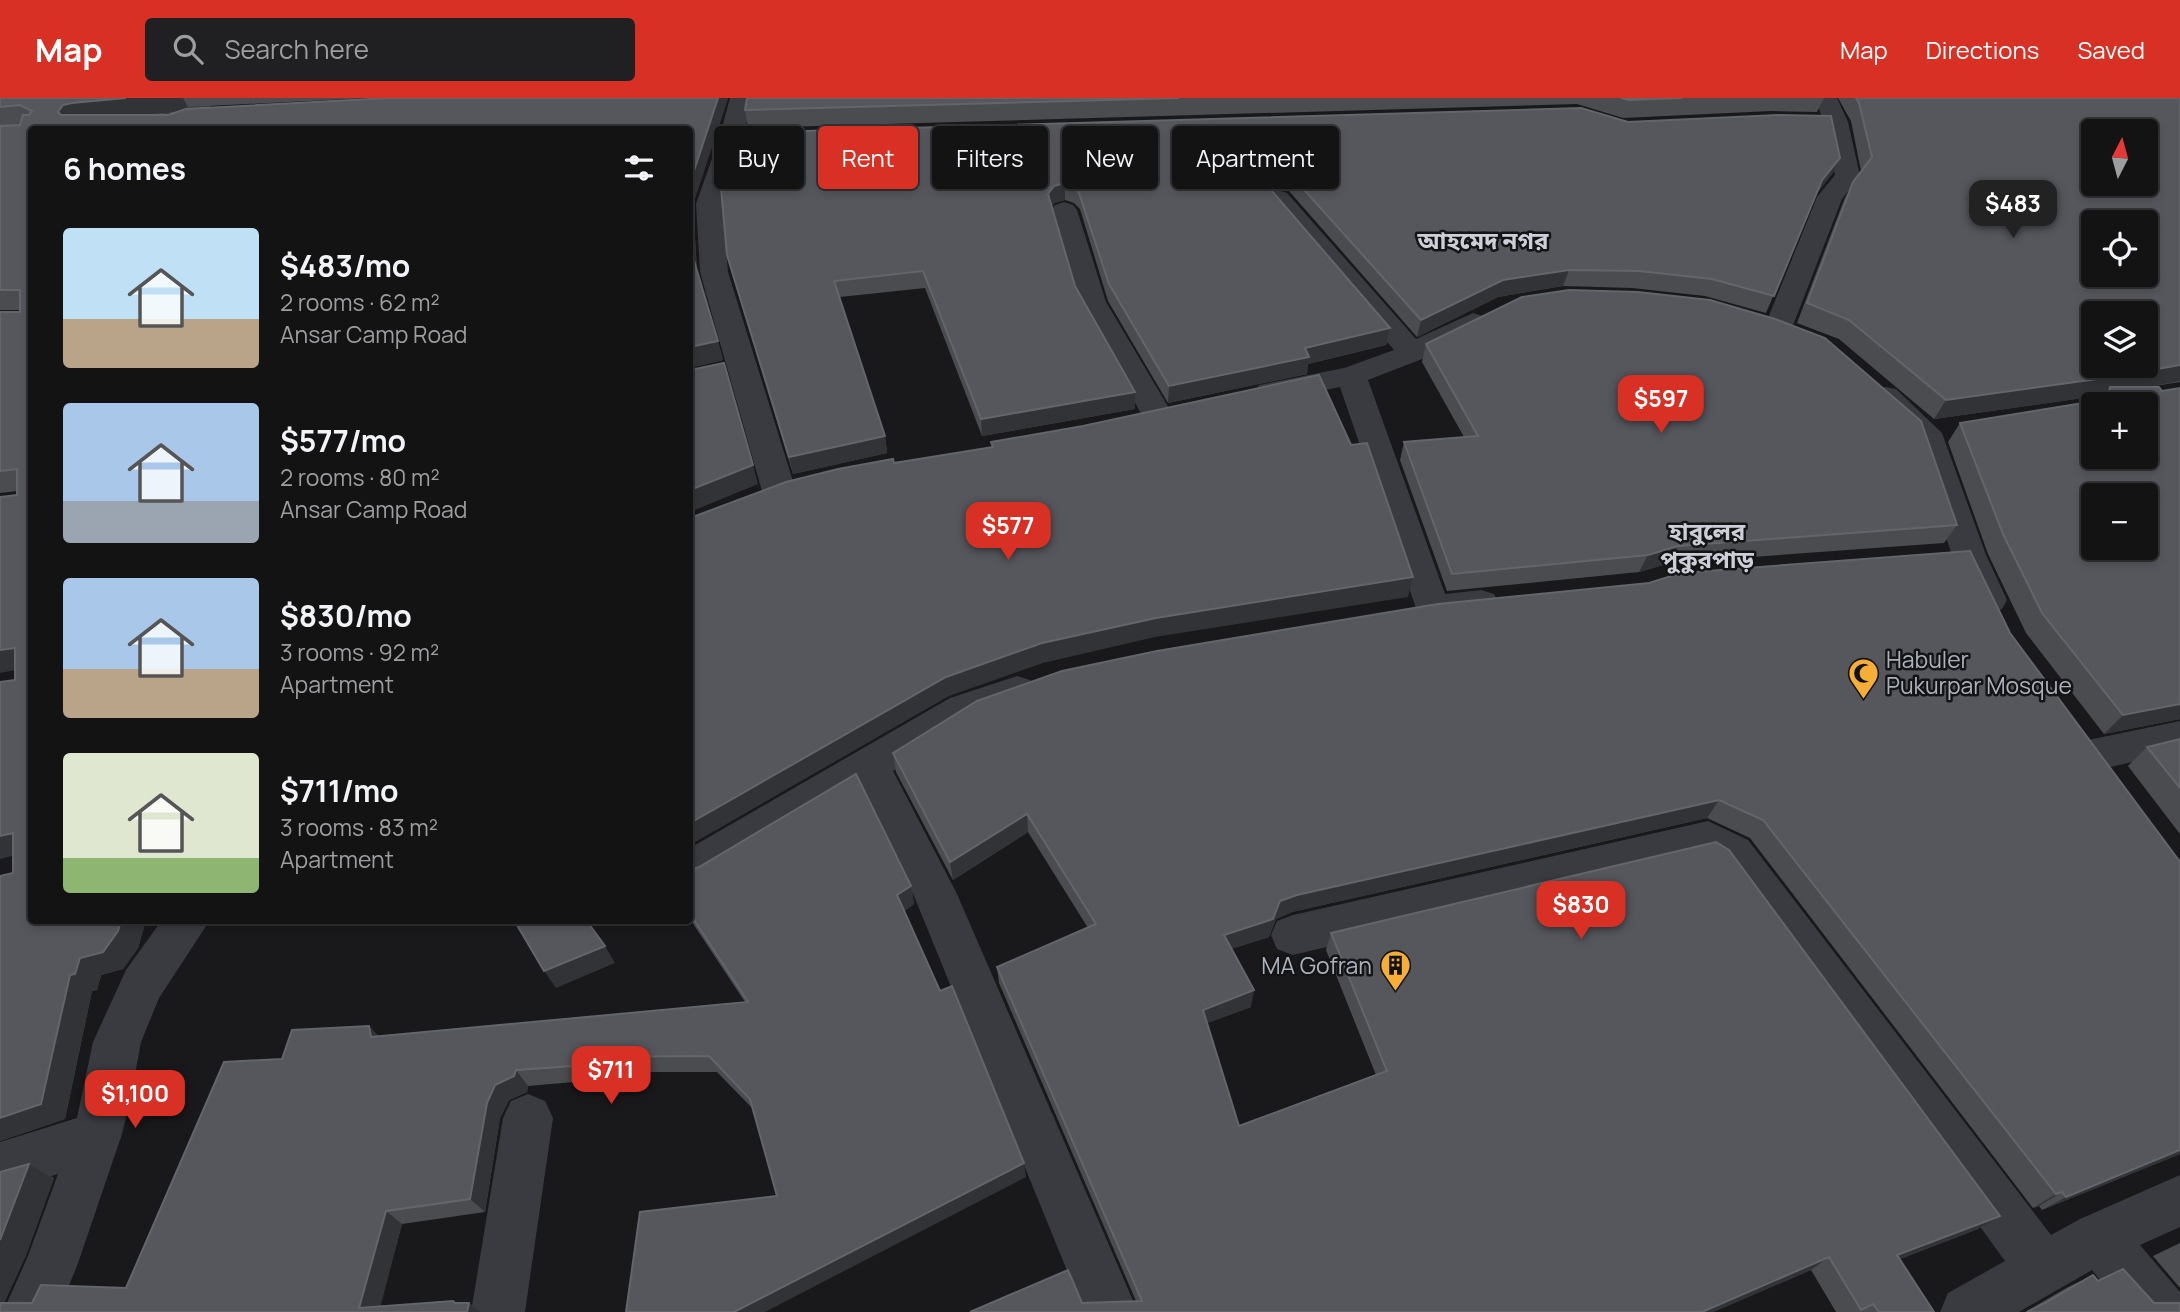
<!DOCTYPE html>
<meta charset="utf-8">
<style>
:root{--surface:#131314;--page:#202022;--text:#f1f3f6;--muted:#9d9ea0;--line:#323234;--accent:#d93025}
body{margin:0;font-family:Manrope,"Noto Sans Bengali",sans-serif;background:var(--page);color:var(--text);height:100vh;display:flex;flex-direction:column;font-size:26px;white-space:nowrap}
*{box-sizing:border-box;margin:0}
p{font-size:23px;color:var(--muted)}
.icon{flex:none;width:38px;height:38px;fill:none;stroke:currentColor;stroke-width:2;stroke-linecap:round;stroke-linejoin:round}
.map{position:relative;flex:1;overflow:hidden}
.sheet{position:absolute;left:28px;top:28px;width:665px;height:798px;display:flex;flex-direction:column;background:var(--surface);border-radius:7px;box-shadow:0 4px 10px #0003,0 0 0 2px var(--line)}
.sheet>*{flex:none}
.top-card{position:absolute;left:714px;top:28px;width:665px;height:63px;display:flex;gap:14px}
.needle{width:46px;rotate:6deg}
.tools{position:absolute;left:2081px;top:21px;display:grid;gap:14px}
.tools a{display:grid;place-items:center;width:77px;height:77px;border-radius:7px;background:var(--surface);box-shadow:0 4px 10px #0003,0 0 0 2px var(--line);font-size:35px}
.price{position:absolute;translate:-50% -60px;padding:0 16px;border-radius:14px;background:var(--accent);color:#fff;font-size:23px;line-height:46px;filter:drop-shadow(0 2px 4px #0008)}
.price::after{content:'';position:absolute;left:50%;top:42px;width:21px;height:16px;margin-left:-10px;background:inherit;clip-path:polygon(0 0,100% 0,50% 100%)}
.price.selected{background:#222;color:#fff}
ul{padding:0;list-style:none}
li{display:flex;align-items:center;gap:21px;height:175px;padding:0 35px}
li span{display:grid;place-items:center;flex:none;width:196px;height:140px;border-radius:7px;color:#555}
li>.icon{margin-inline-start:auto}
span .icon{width:84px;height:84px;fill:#fffc;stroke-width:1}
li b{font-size:30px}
h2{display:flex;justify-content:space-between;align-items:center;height:84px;padding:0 35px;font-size:30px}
.pill{padding:0 24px;border-radius:7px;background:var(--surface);box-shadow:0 4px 10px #0003,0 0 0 2px var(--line);font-size:24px;line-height:63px}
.pill.selected{background:var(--accent);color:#fff}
header{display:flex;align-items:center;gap:42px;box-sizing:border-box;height:98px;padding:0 35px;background:var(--accent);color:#fff}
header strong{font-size:33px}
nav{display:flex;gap:38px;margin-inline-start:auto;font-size:24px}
.search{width:490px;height:63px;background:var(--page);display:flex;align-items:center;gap:18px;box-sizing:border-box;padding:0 24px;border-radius:7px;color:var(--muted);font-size:26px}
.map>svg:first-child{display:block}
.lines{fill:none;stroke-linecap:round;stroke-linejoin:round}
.minor{fill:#3a3b40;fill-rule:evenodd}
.wall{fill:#4a4c50;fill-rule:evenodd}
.shaded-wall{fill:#323336}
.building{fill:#55575c;stroke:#62656a;stroke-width:2;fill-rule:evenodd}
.labels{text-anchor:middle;stroke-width:5;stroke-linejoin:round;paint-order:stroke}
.poi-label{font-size:23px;fill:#abb1bb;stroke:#141416;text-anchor:start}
.far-district-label{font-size:24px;font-weight:bold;fill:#cccfd7;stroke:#141416}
.neighbourhood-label{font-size:24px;font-weight:bold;fill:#cccfd7;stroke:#141416}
</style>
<header>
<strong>Map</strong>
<div class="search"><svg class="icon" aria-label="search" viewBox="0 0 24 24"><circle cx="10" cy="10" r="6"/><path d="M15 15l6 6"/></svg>Search here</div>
<nav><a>Map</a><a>Directions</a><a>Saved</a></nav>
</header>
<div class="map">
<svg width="2180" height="1214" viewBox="0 0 2180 1214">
<rect width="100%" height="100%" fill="#19191b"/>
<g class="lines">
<g class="minor">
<path d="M193,0h23l-23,32h-24z"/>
<path d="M730,0h22l-9,41 -21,65 6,68 68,219 -5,8 -12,3 -12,-3 -5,-8 -62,-219 -4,-68 23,-65z"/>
<path d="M1815,0h22l11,24 12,54 -18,23 -50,129 -4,6 -10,3 -10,-3 -4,-6 53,-131 18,-22 -11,-53z"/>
<path d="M1278,92l9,3 129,146 57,-26 10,3 4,6 -4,6 -61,31 -54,21 77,214 36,-4 13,4 5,9 -5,9 -62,9 -13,-4 -79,-230 -70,14 -11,-2 -4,-7 4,-7 85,-17 50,-18 -125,-147 -4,-5 4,-5z"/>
<path d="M1064,104l9,3 4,5 29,92 67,113 -5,7 -11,3 -11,-3 -68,-120 -27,-92 4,-5z"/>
<path d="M1885,289l11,2 46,44 44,122 21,45 -5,9 -13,4 -13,-4 -24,-54 -40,-118 -42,-41 4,-7z"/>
<path d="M1017,578l13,4 6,10 -6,10 -52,18 -85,53 64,123 181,418h-54l-170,-416 -52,-107 -157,93 -15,5v-39l260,-150z"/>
<path d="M2180,623v30l-87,20 -14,-5 -6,-11 6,-11 14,-5z"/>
<path d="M1708,723l40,19 303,395 29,-16 100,-44v52l-40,18 40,47v20h-53l-35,-42 -73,42h-79l8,-19 57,-32 -287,-395 -14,-9 -411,98 -16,-6 -6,-14 6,-14 16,-6z"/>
<path d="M162,822h48l-51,78 -18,44 -12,65 -8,30 -44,129 -19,46h-55l25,-56 30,-82 -58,18v-50l77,-24 16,-76 33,-72z"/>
<path d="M528,996l17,7 8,17 -28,194h-54l32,-194 8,-17z"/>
</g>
</g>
<g class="wall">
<path d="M0,0h369l-181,9 -6,3 207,-12h339l-35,106 4,67 26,89 -33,8v-238h-658v790h114l-8,28 -15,21 -22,6 -4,15 -5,1 -27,128 -65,22v-265l13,-3 4,-382 -17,2v-181h20v-2h-20zM174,15l-6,2h-17z"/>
<path d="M747,0h1077l-7,14 -46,-1 -148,7 -46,-14 -829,24 -3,-18z"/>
<path d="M1838,0h342v284l-32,5 32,332 -76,15 -78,-101 -38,-79 -40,-112 12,-19 140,-23 4,-5 -170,24 -95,-80 -42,-16 47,-123 9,-18 8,-11 -10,-50z"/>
<path d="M1628,24l212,36 -8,16 -16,20 -50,119 -61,-17 -73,-8 -69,-2 -65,11 -81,40 -128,-146 -12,-3 -6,2 119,138 -4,17 -78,19 -1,10 -139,29 -60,-102 -28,-92 -6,-6 -9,-3 -11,3 -2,3 23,80 60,123 -153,27 -57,-148 -85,9 45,139 2,17 -94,21 -62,-203 -4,-16 -6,-67z"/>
<path d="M1426,246l531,181 -13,18 -274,20 -31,9 -192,19 -47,-131 4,-18 60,-5 -42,-75z"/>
<path d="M1649,485l531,571 -138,56 -3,-4 -6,2 -283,-370 -43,-20 -415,94 -16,7 -7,18 -38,12 20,58 -44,16 32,103 137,-51 -50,-125 5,-17 647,296 -78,30 34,53h-98l-25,-42 -98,42 -631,-9 54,-2 -137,-318 -2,-16 91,-39 -60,-96 -75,48 -57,-108 -3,-19z"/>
<path d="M2180,641v95l-52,-68 19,-19z"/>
<path d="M690,772l221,16 3,18 -10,7 122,266 -249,19 -24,-87 -36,-37h-131l-1,9 -57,5 -1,6 -18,8 -9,18 -15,94 -83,12 -22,82 89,-3 12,9h-481l29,-148 25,14 -28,77 -22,48h28l94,-15 156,-229 87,-33 10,11 366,-35 -55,-83z"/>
<path d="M2180,1145v45l-27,-32z"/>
<path d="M2093,1177l5,6 56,22 26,9h-155l43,-25z"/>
</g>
<g class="shaded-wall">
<path d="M126,0h57l5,9 -12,5 -93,8 -9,3 -16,-11 5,-7 9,-2z"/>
<path d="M718,0h10l-35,106 4,69 -5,-19 -2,-71z"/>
<path d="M1840,60l-8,16 -17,22 7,-16z"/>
<path d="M1279,73l-2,17 -10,3 -2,-8 4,-8z"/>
<path d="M1065,85v17l-11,3 -6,8v-17l6,-8z"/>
<path d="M1569,172l-6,16 -65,11 -81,40 4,-17 82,-40z"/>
<path d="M1390,230l-4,17 -78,19 -1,10 -139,29 1,-17 136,-38z"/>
<path d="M718,243l5,19 -33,8v-21z"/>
<path d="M2180,267v16l-71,13 1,-7 -6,8 -6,1 -164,23 12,-19z"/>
<path d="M1135,294v17l-153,27 -1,-17z"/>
<path d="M885,338l2,17 -94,21 -4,-17z"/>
<path d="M753,367l5,19 -68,28v-22z"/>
<path d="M1678,448l-8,17 -31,9 9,-17z"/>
<path d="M1413,479l-5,20 -253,40 -112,26 -94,33 -259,149v-22l256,-146 96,-34 114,-25z"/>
<path d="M15,550l17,19 -32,6v-23z"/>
<path d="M2180,606v15l-76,15 19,-19z"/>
<path d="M1719,702l-12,18 -415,94 -16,7 -7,18 -48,15 3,-17 56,-34 17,-6z"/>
<path d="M1027,716l1,18 -75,48 -3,-18z"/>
<path d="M13,735l19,18 -32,8v-23z"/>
<path d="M911,788l3,18 -13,9 -4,-18z"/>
<path d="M121,822h25l-8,28 -15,21 -22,6 -4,15 -5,1 -27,128 -65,22v-23l70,-143 10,-17z"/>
<path d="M585,822h12l-9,6z"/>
<path d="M605,848l10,17 -59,25 -12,-17z"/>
<path d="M1254,892l-3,17 -51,19 3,-16z"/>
<path d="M369,928l15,16 -13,-5z"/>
<path d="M575,959l11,15 -1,9 -12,-15z"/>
<path d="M516,972l12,16 -1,6 -18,8 -9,18 -15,94 -15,-13 17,-96 8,-18z"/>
<path d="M2180,1052v4l-138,56 24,-13z"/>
<path d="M1024,1065l2,14 -261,135h-31z"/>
<path d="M29,1066l25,14 -28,77 -26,57v-72z"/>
<path d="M2062,1094l-23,14 -6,2 23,-14z"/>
<path d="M386,1113l16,13 -23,88 -20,-4z"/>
<path d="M2000,1118l-22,13 -101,39 20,-13z"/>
<path d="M1829,1159l-18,13 -98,42h-11z"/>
<path d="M453,1203l15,10 1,-8 12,9h-14z"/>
</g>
<g class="building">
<path d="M0,0h126l-54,5 -9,2 -5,7 3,3h107l18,-6 203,-11h329l-28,85v-53h-658v790h89l-3,11 -15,21 -23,6 -5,16 -5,1 -29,129 -41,14v-242l13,-3v-40l-13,3v-154l15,-2v-32l-15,2v-153l17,-2v-26l-17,2v-159h20v-22h-20v-164l20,-1 3,-10h6l3,-4 -12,-6 -20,2z"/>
<path d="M747,0h432l-434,12z"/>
<path d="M1621,0h61l-53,2z"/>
<path d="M1856,0h324v267l-68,12 -166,23 -97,-80 -42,-17 46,-121 19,-25 -13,-54zM2093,33h53v53h-53zM2093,124h53v53h-53zM2093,215h53v53h-53z"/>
<path d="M1581,10l47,14 150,-7 53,1 9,42 -18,22 -48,116 -62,-17 -73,-8 -70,-1 -66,10 -82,40 -130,-145 -12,-4 -10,4 -4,8 125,145 -85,20 4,9 -140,29 -60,-102 -30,-91 -5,-7 -9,-3 -11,3 -6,8 27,92 60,106 -154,27 -58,-148 -89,10 51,155 -96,21 -62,-202 -6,-67 18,-55z"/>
<path d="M690,103l2,53 26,87 -28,6z"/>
<path d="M1569,192l69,2 72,8 65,19 50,19 96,83 36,104 -279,21 -30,9 -196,19 -48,-132 74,-6 -52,-92 96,-47z"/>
<path d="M724,265l29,102 -63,25v-120z"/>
<path d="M1319,277l32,70 16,-2 46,134 -257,41 -114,25 -96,34 -256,146v-305l96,-36 52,-13 55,-10 1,4 99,-16 -2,-5 92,-16z"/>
<path d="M2110,289h49l3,4 18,-3v316l-57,11 -81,-102 -39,-79 -43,-111 148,-24zM2093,306h53v53h-53zM2093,397h53v53h-53z"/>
<path d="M1970,453l40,82 170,229v288l-114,47 -4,-5 -6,2 -293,-374 -44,-20 -422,95 -17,6 -7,18 -49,16 30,55 -51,20 36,116 148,-55 -56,-138 385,-91 13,8 271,366 -103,39 37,57h-55l-6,-8 -12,6 -32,-53 -127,55h-732l98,-42 14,33 60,-2 -145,-334 99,-43 -69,-110 -77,48 -57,-109 84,-52 85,-30 95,-20 281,-47 211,-21 32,-10z"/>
<path d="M2180,641v49l-33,-41z"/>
<path d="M856,676l55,112 -14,9 43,96 12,-5 72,177 -290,149h-108l14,-100 137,-16 -27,-97 -41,-43 -134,1 -2,9 -57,4 -2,6 -19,9 -8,18 -17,96 -84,12 -27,97 94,-7 2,2h14l-2,9h-467v-9h32l9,-18 85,3 98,-226 58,-3 10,-29 77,-4 2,11 377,-35 -58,-88v-44l9,-3z"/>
<path d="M514,822h72l19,26 -61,25z"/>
<path d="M29,1066l-29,76v-68z"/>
<path d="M2123,1171l31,34h26v9h-153l16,-8 50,-29 5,6z"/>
</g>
<defs>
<symbol id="mosque-pin" viewBox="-11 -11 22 30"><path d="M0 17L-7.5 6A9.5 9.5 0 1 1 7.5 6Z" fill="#f6ae36" stroke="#141416"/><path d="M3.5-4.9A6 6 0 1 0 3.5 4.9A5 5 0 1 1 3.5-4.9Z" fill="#111"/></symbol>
<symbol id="building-pin" viewBox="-11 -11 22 30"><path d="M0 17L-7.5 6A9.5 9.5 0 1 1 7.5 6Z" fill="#f6ae36" stroke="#141416"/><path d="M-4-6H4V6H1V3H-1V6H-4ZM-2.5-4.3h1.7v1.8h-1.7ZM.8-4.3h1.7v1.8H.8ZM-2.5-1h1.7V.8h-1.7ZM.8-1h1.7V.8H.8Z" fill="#111"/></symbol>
</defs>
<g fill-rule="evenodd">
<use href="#mosque-pin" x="1846" y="558" width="35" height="47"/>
<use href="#building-pin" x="1378" y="850" width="35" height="47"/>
</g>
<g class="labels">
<g class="poi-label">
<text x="1886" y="570">Habuler<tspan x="1886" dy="26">Pukurpar Mosque</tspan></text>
<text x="1372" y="876" text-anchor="end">MA Gofran</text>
</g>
<g class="far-district-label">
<text x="1483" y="151">আহমেদ নগর</text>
</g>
<g class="neighbourhood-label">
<text x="1707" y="442">হাবুলের<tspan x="1707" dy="28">পুকুরপাড়</tspan></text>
</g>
</g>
</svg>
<div class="tools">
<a><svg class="needle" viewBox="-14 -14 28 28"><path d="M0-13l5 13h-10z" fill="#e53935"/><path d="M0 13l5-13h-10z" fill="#9d9ea0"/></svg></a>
<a><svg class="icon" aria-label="locate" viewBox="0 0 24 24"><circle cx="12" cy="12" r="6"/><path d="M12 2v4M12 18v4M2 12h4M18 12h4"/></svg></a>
<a><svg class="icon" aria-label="layers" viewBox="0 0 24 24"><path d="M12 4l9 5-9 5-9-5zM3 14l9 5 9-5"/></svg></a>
<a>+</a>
<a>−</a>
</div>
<b class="price selected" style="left:2013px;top:142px">$483</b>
<b class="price" style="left:1661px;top:337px">$597</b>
<b class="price" style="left:1008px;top:464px">$577</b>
<b class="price" style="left:1581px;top:843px">$830</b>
<b class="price" style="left:611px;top:1008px">$711</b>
<b class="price" style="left:135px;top:1032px">$1,100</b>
<div class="top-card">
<a class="pill">Buy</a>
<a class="pill selected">Rent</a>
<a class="pill">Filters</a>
<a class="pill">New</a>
<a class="pill">Apartment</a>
</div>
<section class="sheet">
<h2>6 homes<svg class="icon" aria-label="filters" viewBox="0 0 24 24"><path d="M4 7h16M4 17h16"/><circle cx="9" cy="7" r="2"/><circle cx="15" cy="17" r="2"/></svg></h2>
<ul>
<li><span style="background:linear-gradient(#bfe0f5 65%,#b9a48a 0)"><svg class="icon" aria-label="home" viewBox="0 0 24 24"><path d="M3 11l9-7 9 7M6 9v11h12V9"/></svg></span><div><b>$483/mo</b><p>2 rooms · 62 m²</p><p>Ansar Camp Road</p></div></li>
<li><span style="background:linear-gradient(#a9c7e8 70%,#9aa5b1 0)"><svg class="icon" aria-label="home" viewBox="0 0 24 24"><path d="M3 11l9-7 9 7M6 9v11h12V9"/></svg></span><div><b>$577/mo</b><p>2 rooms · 80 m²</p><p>Ansar Camp Road</p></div></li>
<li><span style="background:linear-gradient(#a9c7e8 65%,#b9a48a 0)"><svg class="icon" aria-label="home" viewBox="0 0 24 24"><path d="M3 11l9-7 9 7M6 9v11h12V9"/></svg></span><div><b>$830/mo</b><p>3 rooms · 92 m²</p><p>Apartment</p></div></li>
<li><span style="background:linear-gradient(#dfe7d0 75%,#8fb573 0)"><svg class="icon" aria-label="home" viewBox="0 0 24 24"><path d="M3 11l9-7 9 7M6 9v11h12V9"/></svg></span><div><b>$711/mo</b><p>3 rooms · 83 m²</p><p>Apartment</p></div></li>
</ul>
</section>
</div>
